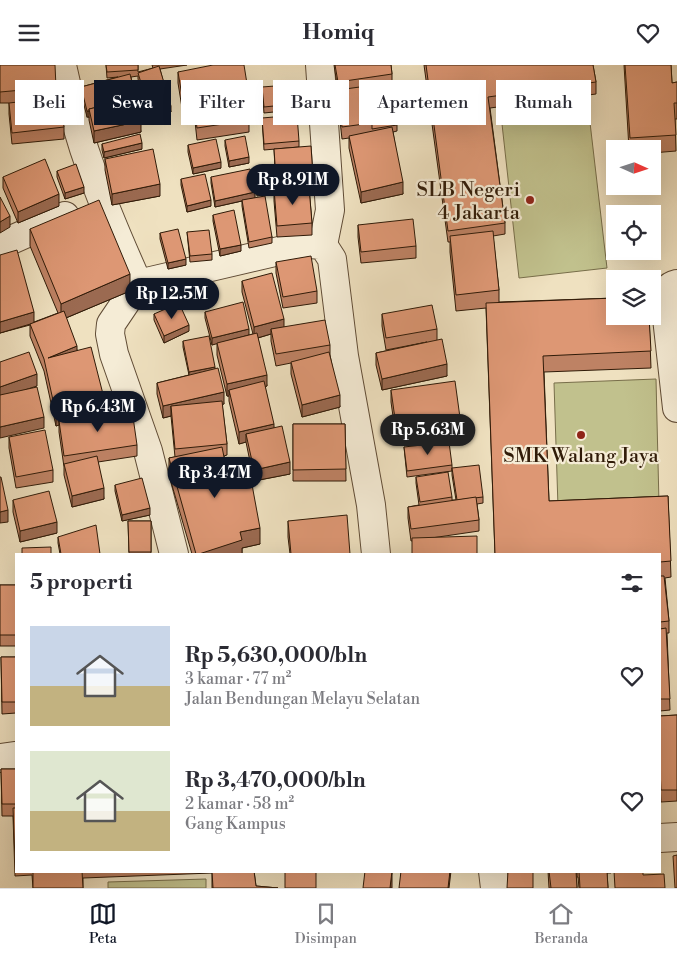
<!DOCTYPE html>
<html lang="id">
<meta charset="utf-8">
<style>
:root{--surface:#fff;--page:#f2f2f3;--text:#2b2b33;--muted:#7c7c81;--line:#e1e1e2;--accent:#111827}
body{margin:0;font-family:"Libre Bodoni",serif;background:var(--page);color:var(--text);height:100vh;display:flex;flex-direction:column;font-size:19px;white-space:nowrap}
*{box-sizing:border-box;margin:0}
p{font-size:16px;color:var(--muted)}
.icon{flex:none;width:28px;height:28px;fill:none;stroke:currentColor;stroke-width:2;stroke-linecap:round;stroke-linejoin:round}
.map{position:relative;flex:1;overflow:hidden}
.details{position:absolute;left:15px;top:488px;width:646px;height:320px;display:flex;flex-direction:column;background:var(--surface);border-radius:0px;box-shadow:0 5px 20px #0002}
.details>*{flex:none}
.top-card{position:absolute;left:15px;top:15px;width:648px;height:45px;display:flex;gap:10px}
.needle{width:32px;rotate:93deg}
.tools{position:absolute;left:606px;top:75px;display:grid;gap:10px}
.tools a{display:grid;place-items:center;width:55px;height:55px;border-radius:0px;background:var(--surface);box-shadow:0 5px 20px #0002;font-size:25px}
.price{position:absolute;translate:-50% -42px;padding:0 11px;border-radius:18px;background:var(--accent);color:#fff;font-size:16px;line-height:32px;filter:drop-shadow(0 1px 2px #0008)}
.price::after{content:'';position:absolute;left:50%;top:30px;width:15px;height:11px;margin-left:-8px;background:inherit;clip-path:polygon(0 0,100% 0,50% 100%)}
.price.selected{background:#222;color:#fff}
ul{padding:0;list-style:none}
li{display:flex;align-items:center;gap:15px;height:125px;padding:0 15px}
li span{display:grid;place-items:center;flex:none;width:140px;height:100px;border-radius:0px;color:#555}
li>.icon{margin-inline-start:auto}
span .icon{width:60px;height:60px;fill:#fffc;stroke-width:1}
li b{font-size:21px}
h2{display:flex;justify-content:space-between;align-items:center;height:60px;padding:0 15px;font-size:21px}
.pill{padding:0 18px;border-radius:0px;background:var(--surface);box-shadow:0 5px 20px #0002;font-size:18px;line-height:45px}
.pill.selected{background:var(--accent);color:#fff}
header{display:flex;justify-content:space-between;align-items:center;height:65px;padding:0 15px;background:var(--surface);font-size:22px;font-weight:800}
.tabs{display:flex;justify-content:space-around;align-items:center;height:70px;border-top:1px solid var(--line);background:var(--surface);font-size:14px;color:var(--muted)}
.tabs a{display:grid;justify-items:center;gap:2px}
.tabs .selected{color:var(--accent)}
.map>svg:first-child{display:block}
.grass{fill:#c1c18d;stroke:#786e4a}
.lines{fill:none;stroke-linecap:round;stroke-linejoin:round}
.street-casing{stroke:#604c36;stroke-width:30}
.street{stroke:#f5ecd6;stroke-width:28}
.wall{fill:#be8264;stroke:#301b08}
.shaded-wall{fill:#9b6a51;stroke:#301b08}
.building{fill:#dd9774;stroke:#301b08}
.poi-dot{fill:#8f2418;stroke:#f5ecd6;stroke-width:2}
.labels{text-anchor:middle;stroke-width:4.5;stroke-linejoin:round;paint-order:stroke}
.poi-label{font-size:20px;fill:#301b08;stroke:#f5ecd6;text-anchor:end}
</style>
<header><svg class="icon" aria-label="menu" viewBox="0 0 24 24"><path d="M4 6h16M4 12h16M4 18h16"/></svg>Homiq<svg class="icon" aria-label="heart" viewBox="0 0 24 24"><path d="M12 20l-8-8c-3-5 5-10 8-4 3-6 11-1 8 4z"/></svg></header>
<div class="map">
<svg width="677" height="823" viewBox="0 0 677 823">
<rect width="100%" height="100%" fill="#efe1c0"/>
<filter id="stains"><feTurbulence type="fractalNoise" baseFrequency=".004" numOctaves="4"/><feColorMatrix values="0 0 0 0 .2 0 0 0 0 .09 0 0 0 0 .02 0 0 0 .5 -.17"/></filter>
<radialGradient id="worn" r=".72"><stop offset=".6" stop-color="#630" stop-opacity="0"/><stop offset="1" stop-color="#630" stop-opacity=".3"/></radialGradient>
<g class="grass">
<path d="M589,49l18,154 -88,10 -17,-154z"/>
<path d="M656,314l3,125 -101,3 -4,-124z"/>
<path d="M206,814v9h-98v-6z"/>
</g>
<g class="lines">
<defs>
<g id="street">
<path d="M62,0c16,80 43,145 76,219"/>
<path d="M320,0l10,145 -7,35"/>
<path d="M0,180l65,-29"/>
<path d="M138,219l171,-40 14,1 9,14 12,97 27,149 5,49"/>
<path d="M138,219l-27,40 -1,10 4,20 34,97 26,103"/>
<path d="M677,219c-9,2 -11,7 -12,16l12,108"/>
<path d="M0,693l16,-2"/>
<path d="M660,773l17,-1"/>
<path d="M493,806l2,17"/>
</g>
</defs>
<use href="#street" class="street-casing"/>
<use href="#street" class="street"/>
</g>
<g class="wall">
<path d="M0,0l56,22v11l8,29v12l-52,5 -3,-30v-11h-9z"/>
<path d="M106,0h32v7l15,-4 -1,-3h35l-27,4 11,43 -21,6 -12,-39v-3l-7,1 10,55 -47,11 -5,-23v-3h-2l-6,-24v-6l37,-10 -11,1z"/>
<path d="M334,0h57l1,9v12l-25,3v3l30,33v6l-4,1 10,62 -42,9 -12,-55v-10l-7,1 -4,-37v-11z"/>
<path d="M424,0h169l3,17v12l-106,14 15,115v11l-12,2 6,54v12l116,-4v18h34l2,52 -107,4 5,129 119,-5 3,81 -6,1 4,43v12h-2l3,77 -10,1v-157h-165l-9,-246 -30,3 -6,-59v-10h-2z"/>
<path d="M624,0h47l1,18 5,-1v37h-2l1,32 -24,2v-4h-23z"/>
<path d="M178,7l70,18v12h-1l2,18v12l-52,8 -3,-28 -11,2 -5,-31z"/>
<path d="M262,22l41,16v6l-39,4z"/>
<path d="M262,53l37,23v6l-35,3z"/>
<path d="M225,75l24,23 -20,4 -4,-21z"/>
<path d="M102,79l40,5 -38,9 -2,-8z"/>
<path d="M188,80l33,23 -28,6 -5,-22z"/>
<path d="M274,84l39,27v12h-4l3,35v12l-35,2 -3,-36v-12h2z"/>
<path d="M105,94l55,37 -48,9 -7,-35z"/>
<path d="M254,103l19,19v6l-16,3 -3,-22z"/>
<path d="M57,106l27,22 -19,6 -8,-22z"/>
<path d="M3,112l56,29 -41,17 -15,-35z"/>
<path d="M211,112l44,21 17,39v6l-23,5 -7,-42v-5l-27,6 -4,-24z"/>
<path d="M181,114l30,27 -24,6 -6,-27z"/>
<path d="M213,150l28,36 -21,5 -7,-35z"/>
<path d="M358,160l58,21v12l-55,5 -3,-26z"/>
<path d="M30,164l100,62 -64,27 11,32 28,63 -5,2 37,30v11l-39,6 6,37 -32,8 -8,-32v-8l-5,-35v-7l-3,1 -12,-55 -14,-35v-11l-30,8 34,-11 24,-9 -28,-67z"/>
<path d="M187,167l25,22v6l-22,2z"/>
<path d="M160,168l26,32 -18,4 -8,-30z"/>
<path d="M276,197l41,29v12l-34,5 -7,-35z"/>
<path d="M242,216l42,46 46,18v10l10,52 -38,10 -11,-43v-11l-15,3 -5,-25v-7l-13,4 9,48 -2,1 9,41 16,46 -36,7 -8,-39 -7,2 -10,-43v-5h-2l-10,-41v-12l-5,2 -7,-27v-6l44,23 -31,8 35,-9 -11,-42z"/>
<path d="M154,249l35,17 -25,12 -10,-23z"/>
<path d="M382,249l55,15v11l10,36 -65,14 -6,-25v-12l51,-11 -41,8 -4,-24z"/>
<path d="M183,276l32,28 9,35h-2l5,40v11l-3,1 2,11 34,77 -18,4v6h-50l-23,-79v-17l6,-1 -4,-41 -8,2 -6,-24v-11l32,-8 -6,-28z"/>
<path d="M391,325l70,35v11l-64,9 -6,-43z"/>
<path d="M293,359h52l1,57h-53z"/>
<path d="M9,372l44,33v12l-37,6 -7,-40z"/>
<path d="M404,382l48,18v6l-45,6z"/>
<path d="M452,403l31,29v6l-6,1 2,16v11l-68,10 -3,-23v-11l11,-2 -3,-22v-6l36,20v3h4l-4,-25z"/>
<path d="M115,420l35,30 -28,6 -7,-30z"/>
<path d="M13,435l44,33 -37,9 -7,-30z"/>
<path d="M128,456h23v33h-22z"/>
<path d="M288,456l62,33h-60l-2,-17z"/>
<path d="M58,472l42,17h-40l-2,-11z"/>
<rect x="0" y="520" width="16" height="61"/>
<path d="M1,592h15v56l-14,1z"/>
<path d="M677,650v86l-16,1 -1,-20v-66z"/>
<path d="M1,704h15v102h238l2,15 22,2h-66v-15l-129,5v10h-50l-1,-13 -17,1 -2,-60h-11z"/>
<path d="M548,806h28l1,17h-28z"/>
<path d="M577,806h34v2h-4l1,15h-29l-1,-11h-1z"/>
</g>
<g class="shaded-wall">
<path d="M171,41v6l-21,6v-6z"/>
<rect x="87" y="46" width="2" height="6"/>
<path d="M141,56v11l-47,11v-12z"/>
<path d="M142,78v6l-38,9v-6z"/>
<path d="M249,92v6l-20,4v-6z"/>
<path d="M221,97v6l-28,6v-6z"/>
<path d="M403,117v12l-42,9v-11z"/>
<path d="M160,119v12l-48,9v-11z"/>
<path d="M84,122v6l-19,6v-6z"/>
<path d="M255,127v6l-40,9v-6z"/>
<path d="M59,129v12l-41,17v-11z"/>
<path d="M211,135v6l-24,6v-6z"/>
<path d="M10,151v11l-10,6v-11z"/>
<path d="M241,180v6l-21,5v-7z"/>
<path d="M186,194v6l-18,4v-6z"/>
<path d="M130,209v17l-69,29v-16z"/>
<path d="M34,247v11l-34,10v-11z"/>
<path d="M284,254v12l-13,-2v5l-17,5v-12z"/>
<path d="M189,260v6l-25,12v-7z"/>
<path d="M249,264v6l-37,10v-7z"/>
<path d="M77,281v12h-29z"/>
<path d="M447,299v12l-65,14v-11z"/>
<path d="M215,302v6l-26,6v-7z"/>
<path d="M37,309v12l-37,12v-11z"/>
<path d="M267,310v11l-37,9 -1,-5v6h-2v-12z"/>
<path d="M224,327v12l-52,12 -1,-10v10l-8,2v-12z"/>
<path d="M340,330v12l-38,10v-12z"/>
<path d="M105,337v11l-45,12 -1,-4v4l-3,1v-12z"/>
<path d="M44,352v11l-44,10v-11z"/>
<path d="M274,359v11l-28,-1v8l-7,2v-12z"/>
<path d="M290,397v12l-36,7v-11z"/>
<path d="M104,423v11l-32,8v-11z"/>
<path d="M150,443v7l-28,6v-6z"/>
<path d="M8,445v12l-8,1v-11z"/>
<path d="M57,457v11l-37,9v-11z"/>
<path d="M260,463v16l-18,4v6h-43l41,-22z"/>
<path d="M392,806v17h-2z"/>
<path d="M450,806h1l-2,17h-1z"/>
</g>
<g class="building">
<path d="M0,0h55l1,22 -56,5z"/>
<path d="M106,0h32v5l-31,2z"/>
<path d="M213,0h31l4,25 -65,12 -5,-30z"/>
<path d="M335,0h56l1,9 -54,8z"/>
<path d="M426,0h167l3,17 -108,15 17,126 -57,8z"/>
<path d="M625,0h46l1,18 5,-1v21h-3l2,32 -46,3z"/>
<path d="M159,1l12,40 -21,6 -12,-39z"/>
<path d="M130,9l6,25 -47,10v2h-2l-6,-24z"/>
<path d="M301,19l2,19 -39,4 -2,-20z"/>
<path d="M367,21l5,37 -30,4 -4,-37z"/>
<path d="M392,23l5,37 -25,4v-6l-5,-31z"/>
<path d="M61,32l3,30 -52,6 -3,-30z"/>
<path d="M136,33l5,23 -47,10 -5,-22z"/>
<path d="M246,34l3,21 -52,8 -3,-22z"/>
<path d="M297,50l2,26 -35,3 -2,-26z"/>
<path d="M392,62l11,55 -42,10 -12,-56z"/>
<path d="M140,69l2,9 -38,9 -2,-8z"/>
<path d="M245,71l4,21 -20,4 -4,-21z"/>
<path d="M216,74l5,23 -28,6 -5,-23z"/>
<path d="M311,81l2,30 -37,3 -2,-30z"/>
<path d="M153,84l7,35 -48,10 -7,-35z"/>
<path d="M45,94l14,35 -41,18 -15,-35z"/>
<path d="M76,99l8,23 -19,6 -8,-22z"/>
<path d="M270,100l3,22 -16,3 -3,-22z"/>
<path d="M250,104l5,23 -40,9 -4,-24z"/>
<path d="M205,109l6,26 -24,6 -6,-27z"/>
<path d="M309,122l3,36 -35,3 -3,-37z"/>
<path d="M265,131l7,41 -23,5 -7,-42z"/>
<path d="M0,132l10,19 -10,6z"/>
<path d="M99,135l31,74 -69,30 -31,-75z"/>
<path d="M234,145l7,35 -21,4 -7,-34z"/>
<path d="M413,154l3,27 -55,6 -3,-27z"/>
<path d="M178,164l8,30 -18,4 -8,-30z"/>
<path d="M209,165l3,24 -22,2 -3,-24z"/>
<path d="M493,166l6,59 -43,5 -6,-59z"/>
<path d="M17,185l17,62 -34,10v-67z"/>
<path d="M311,191l6,35 -34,6 -7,-35z"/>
<path d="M272,208l12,46 -30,8 -12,-46z"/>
<path d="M615,233v18h34l2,35 -108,5 6,145 119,-5 3,65 -11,1v-8h-165l-9,-251z"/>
<path d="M243,237l6,27 -37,9 -7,-26z"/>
<path d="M179,238l10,22 -25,11 -10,-22z"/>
<path d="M432,240l5,24 -51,9 -4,-24z"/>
<path d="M64,246l13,35 -29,12 43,-11 14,55 -49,12 -12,-55 -14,-35z"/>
<path d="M325,255l5,25 -54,9 -5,-25z"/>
<path d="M257,268l10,42 -40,9 -10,-41z"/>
<path d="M209,271l6,31 -26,5 -6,-31z"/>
<path d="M442,274l5,25 -65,15 -6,-26z"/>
<path d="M29,287l8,22 -37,13v-25z"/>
<path d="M329,287l11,43 -38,10 -11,-43z"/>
<path d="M218,303l6,24 -61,14 -6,-23z"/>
<path d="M264,316l10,43 -35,8 -10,-42z"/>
<path d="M455,316l6,44 -64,8 -6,-43z"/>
<path d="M37,322l7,30 -44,10v-32z"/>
<path d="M222,336l5,43 -52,5 -4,-43z"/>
<path d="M132,345l5,35 -73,11 -5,-35z"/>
<path d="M293,359h52l1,45 -53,1z"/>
<path d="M282,361l8,36 -36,8 -8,-36z"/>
<path d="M45,365l8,40 -37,7 -7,-40z"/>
<path d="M449,377l3,23 -45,6 -3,-24z"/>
<path d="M222,382l4,20 22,-4 12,65 -20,4 2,8 -43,14h-3l-27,-96z"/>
<path d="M97,391l7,32 -32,8 -8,-32z"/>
<path d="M479,400l4,32 -26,3 -5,-32z"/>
<path d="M448,407l4,25 -32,5 -4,-25z"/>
<path d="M0,412h1l7,33 -8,2z"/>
<path d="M142,413l8,30 -28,7 -7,-30z"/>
<path d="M49,426l8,31 -37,9 -7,-31z"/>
<path d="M476,432l3,23 -68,9 -3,-22z"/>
<path d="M347,450l3,39h-59l-3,-33z"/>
<path d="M128,456h23v31h-22z"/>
<path d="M96,460l4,29h-39l-3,-17z"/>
<path d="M477,471v18h-65v-16z"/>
<path d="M51,482v7h-29v-6z"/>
<path d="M660,511h4l5,45 -9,1z"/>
<rect x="0" y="520" width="16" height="50"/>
<path d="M666,563l4,71h-10v-70z"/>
<path d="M1,592h15v45h-14z"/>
<path d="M677,650v75h-16l-1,-20v-54z"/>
<path d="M1,704h15v35h-14z"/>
<path d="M13,743h3v52h-1z"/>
<path d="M677,790v33h-2l-2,-32z"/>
<path d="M33,806h49l1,17h-50z"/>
<path d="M212,806h42l2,15 22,2h-65z"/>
<rect x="285" y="806" width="31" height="17"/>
<path d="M365,806h27l-2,17h-27z"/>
<path d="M401,806h49l-2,17h-49z"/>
<path d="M508,806h25v17h-26z"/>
<path d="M549,806h27l1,17h-26z"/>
<path d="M579,806h28l1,17h-28z"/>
<path d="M614,806h29v4l21,-1 1,14h-50z"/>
</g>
<g class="poi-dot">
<circle cx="530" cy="135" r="5"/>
<circle cx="581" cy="370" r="5"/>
</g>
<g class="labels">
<g class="poi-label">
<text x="520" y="131">SLB Negeri<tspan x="520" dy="23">4 Jakarta</tspan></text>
<text x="581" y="397" text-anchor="middle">SMK Walang Jaya</text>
</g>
</g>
<rect width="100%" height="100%" filter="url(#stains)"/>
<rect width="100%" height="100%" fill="url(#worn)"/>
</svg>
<div class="tools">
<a><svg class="needle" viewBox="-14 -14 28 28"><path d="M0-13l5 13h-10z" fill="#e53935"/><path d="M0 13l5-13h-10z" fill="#7c7c81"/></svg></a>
<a><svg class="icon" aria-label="locate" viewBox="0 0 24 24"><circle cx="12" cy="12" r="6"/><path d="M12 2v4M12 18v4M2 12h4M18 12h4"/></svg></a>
<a><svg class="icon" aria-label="layers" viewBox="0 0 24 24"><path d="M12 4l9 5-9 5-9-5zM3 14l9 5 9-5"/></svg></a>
</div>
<b class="price" style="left:293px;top:141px">Rp 8.91M</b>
<b class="price" style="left:172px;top:255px">Rp 12.5M</b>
<b class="price" style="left:98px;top:368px">Rp 6.43M</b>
<b class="price selected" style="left:428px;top:391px">Rp 5.63M</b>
<b class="price" style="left:215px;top:434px">Rp 3.47M</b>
<div class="top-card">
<a class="pill">Beli</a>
<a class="pill selected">Sewa</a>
<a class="pill">Filter</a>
<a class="pill">Baru</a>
<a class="pill">Apartemen</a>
<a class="pill">Rumah</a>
</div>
<section class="details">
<h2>5 properti<svg class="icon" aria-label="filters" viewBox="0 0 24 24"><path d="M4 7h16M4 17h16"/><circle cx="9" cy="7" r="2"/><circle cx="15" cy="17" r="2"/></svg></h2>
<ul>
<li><span style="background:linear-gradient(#c9d6e8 60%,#c2b280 0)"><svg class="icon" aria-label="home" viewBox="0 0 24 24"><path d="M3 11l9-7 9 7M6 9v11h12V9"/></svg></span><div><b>Rp 5,630,000/bln</b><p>3 kamar · 77 m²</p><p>Jalan Bendungan Melayu Selatan</p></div><svg class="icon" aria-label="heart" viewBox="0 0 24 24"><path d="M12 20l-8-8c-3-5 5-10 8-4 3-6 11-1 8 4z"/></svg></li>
<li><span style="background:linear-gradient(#dfe7d0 60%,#c2b280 0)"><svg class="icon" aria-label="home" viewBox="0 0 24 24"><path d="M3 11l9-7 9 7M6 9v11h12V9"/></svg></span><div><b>Rp 3,470,000/bln</b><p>2 kamar · 58 m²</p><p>Gang Kampus</p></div><svg class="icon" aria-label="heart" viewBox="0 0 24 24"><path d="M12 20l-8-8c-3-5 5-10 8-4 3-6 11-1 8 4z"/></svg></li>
</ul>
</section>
</div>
<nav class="tabs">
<a class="selected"><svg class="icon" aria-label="map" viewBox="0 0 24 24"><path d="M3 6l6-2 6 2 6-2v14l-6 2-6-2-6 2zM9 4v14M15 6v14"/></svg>Peta</a>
<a><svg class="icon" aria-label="saved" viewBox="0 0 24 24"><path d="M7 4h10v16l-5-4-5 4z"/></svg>Disimpan</a>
<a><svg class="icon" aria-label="home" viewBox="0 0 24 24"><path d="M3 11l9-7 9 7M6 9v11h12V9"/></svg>Beranda</a>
</nav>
